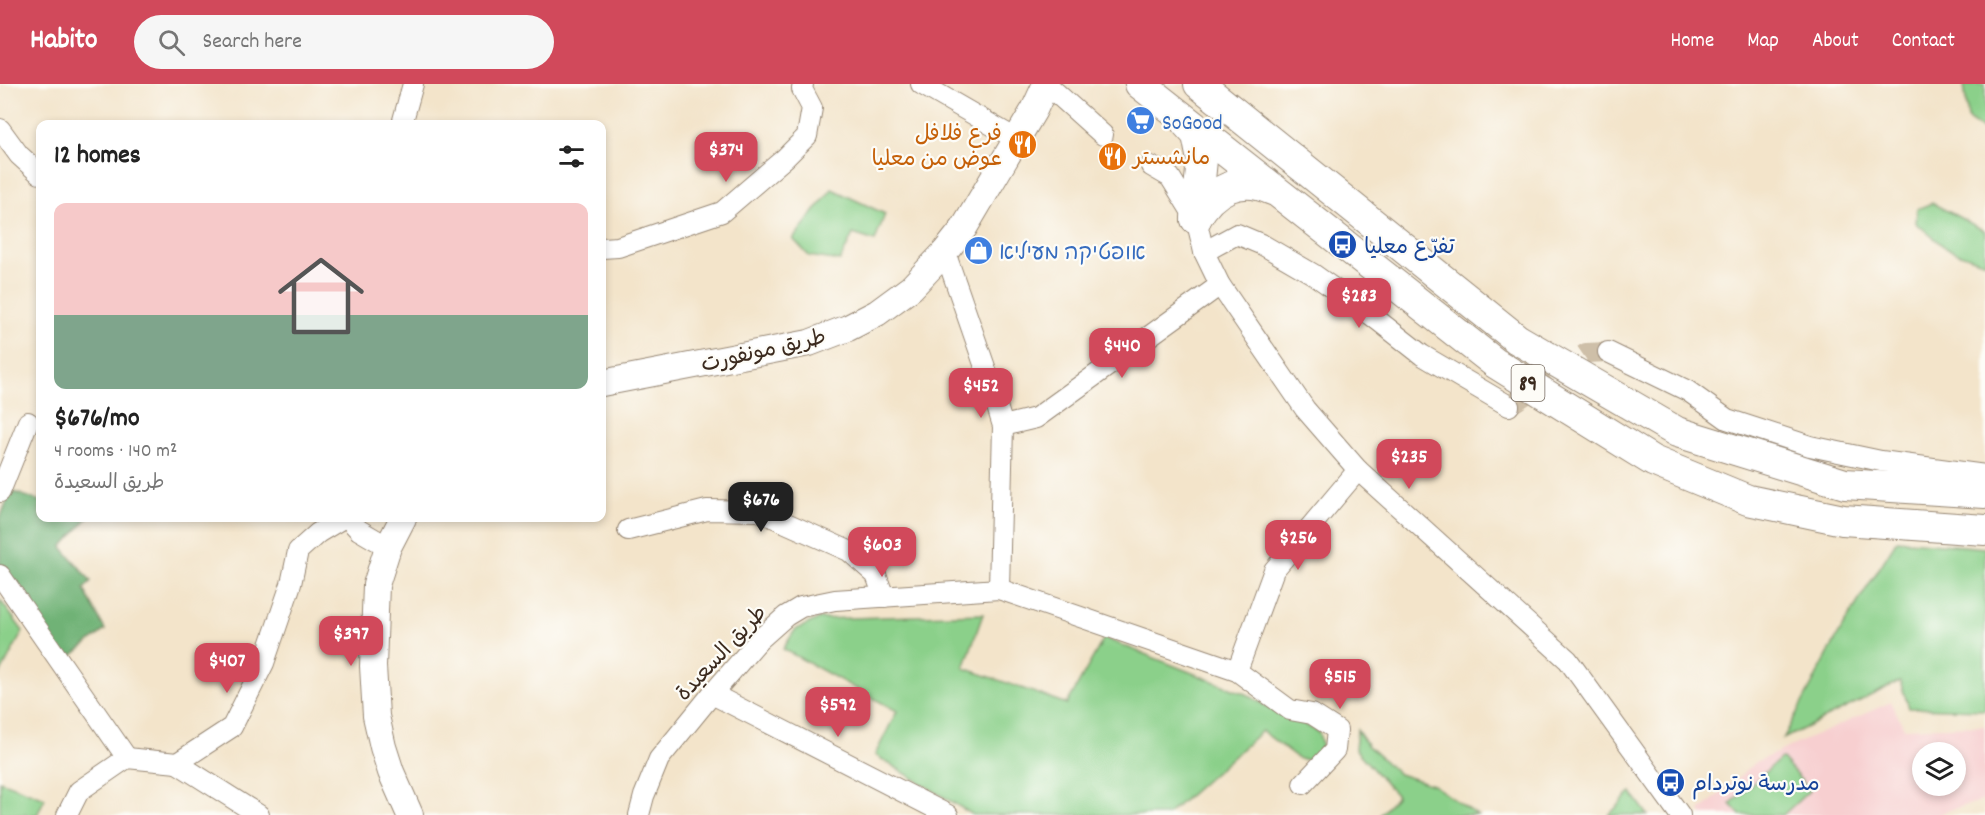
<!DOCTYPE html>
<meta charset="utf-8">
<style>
:root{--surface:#fff;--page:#f6f6f6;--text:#222;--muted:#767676;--line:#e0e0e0;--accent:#d1495b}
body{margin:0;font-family:Dekko,"Playpen Sans Arabic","Playpen Sans Hebrew",sans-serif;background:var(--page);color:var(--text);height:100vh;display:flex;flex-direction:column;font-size:22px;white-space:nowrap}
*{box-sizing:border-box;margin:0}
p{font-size:20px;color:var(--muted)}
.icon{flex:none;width:33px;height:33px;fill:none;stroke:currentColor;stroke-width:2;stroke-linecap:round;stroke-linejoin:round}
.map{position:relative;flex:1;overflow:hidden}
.drawer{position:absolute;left:36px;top:36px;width:570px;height:402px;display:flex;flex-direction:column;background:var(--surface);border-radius:12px;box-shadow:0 3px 9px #0003}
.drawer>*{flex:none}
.fabs{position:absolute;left:1912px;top:658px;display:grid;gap:12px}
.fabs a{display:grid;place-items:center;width:54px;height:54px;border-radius:50%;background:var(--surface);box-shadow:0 3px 9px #0003;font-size:30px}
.price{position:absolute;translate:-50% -51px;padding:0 14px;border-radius:12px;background:var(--accent);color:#fff;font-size:20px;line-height:39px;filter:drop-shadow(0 2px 3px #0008)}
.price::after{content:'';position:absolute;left:50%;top:36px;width:18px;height:14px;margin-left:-9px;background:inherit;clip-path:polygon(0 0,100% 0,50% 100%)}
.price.active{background:#222;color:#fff}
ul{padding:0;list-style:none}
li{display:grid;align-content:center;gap:12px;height:318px;padding:0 18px}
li+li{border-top:2px solid var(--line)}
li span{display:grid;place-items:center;height:186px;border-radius:12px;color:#555}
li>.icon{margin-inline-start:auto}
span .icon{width:108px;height:108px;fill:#fffc;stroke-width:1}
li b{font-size:26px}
h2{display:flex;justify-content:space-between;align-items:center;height:72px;padding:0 18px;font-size:26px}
header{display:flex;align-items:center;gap:36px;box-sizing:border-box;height:84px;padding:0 30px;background:var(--accent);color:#fff}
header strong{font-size:28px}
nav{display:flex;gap:33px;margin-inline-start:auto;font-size:21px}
.search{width:420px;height:54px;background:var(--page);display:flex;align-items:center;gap:15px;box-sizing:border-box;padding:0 21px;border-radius:33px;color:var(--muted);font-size:22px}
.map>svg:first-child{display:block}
.built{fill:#f7cfd0;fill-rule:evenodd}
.green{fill:#8bd08a;stroke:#637d54;stroke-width:1.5}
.forest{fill:#70b276;stroke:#566e4a;stroke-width:1.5}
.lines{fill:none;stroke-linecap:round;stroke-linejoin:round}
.minor-tunnel{stroke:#cebfa8;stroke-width:20;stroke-dasharray:20 10;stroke-linecap:butt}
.minor-casing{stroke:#978774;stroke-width:22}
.major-casing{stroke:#978774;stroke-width:28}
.highway-casing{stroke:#978774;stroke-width:32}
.minor{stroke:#fff;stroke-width:20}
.major{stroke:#fff;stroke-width:26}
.highway{stroke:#fff;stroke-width:30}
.labels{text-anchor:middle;stroke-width:4.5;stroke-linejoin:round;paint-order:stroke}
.shield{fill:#fdfcf7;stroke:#75695f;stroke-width:1.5}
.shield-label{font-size:21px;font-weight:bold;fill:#3b2a1e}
.shop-label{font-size:22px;fill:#366cbe;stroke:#fdfcf7;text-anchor:start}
.food-label{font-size:22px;fill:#c56008;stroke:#fdfcf7;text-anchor:end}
.transit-label{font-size:22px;fill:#164399;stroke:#fdfcf7;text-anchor:start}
.street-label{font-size:22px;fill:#3b2a1e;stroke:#fdfcf7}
</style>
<header>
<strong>Habito</strong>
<div class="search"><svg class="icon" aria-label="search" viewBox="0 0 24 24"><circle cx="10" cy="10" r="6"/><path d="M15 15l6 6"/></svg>Search here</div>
<nav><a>Home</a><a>Map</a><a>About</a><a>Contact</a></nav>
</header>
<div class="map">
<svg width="1985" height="731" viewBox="0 0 1985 731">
<rect width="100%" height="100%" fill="#fdfcf7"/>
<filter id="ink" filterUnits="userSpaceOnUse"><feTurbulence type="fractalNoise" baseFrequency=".0167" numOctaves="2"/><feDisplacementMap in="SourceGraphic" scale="12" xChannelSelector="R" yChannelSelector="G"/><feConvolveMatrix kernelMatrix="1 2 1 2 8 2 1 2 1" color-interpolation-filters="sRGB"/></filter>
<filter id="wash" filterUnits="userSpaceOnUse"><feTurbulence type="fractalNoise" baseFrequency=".008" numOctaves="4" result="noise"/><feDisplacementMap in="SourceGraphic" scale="24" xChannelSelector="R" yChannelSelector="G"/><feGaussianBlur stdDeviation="1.35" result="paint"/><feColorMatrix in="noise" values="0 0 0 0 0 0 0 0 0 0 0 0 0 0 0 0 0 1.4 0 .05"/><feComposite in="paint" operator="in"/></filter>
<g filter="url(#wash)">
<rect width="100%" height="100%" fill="#f3e4ca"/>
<path class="built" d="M1891,618l13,26 81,-2v74l-39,11 -7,4h-237l-2,-4 56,-49zM1923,669h33v33h-33z"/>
<g class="green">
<path d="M1964,0h21v47l-17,-12z"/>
<path d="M832,105l53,25 -10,27 -22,-7 -13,27 -31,-5 -16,-17z"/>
<path d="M1932,119l53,28v32l-38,-14 -31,-26 1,-14z"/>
<path d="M1897,456l88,8v162l-76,-2 -9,-27 -117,58 60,-113z"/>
<path d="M0,516l23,31 -23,43z"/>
<path d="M983,530l-19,54 103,36 37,-66 144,57 33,20 22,8 16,10 3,12 -9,15 -14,-1 -37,-28 -95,84h-194l-98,-60 22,-44 -114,-62 12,-19 23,-11z"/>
<path d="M1357,646l11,16 31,28 34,11 44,30h-97l17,-19 -42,-47z"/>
<path d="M1781,674l29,32 -27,25h-43l-10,-11z"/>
<path d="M0,697l45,17 -8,17h-37z"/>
<path d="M1631,708l17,23h-39z"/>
</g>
<path class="forest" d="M11,407l29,10v17h48l-26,29 29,34 -7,8 21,41 -40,31 -65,-95v-48z"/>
</g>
<g filter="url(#ink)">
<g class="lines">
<path class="minor-tunnel" d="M1509,322l77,-53 22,-1"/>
<defs>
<g id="minor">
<path d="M921,0l95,55"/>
<path d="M1053,6l50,45"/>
<path d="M402,40l11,-40"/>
<path d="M0,45l19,26 21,19"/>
<path d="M1151,82l19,11 26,42 8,33 16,33 85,124 53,61 210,190 112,155"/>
<path d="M602,164l16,-1 104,-35 63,-54 22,-22 5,-28 -10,-19 1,-5"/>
<path d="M945,168l40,115 18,59 -4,163"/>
<path d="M1204,168l33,-18 26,11 50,29 58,41 51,40 87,51"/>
<path d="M1608,268l80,39 39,28 83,27 71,15 104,14"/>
<path d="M1003,342l33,-8 184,-133"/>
<path d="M0,408l28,-70"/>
<path d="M348,434l11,12 29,17"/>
<path d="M628,446l79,-20 52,1 90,40 27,24 8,22"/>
<path d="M0,491l127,183"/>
<path d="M1237,587l37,-101 84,-100"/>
<path d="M712,610l236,121"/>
<path d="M177,679l82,52"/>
<path d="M67,731l12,-24 48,-33 50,5 55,-36 32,-64 27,-79 7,-33 20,-18 25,-15"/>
<path d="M639,731l5,-19 15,-37 53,-65 47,-54 27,-24 15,-9 34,-7 164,-11 238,82 53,39 22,4 25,16 -2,20 -32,34"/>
</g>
<g id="major">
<path d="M602,299l207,-40 39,-15 29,-15 34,-25 34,-36 19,-24 70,-118 12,-26"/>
<path d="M403,434l-15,29 -12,38 -3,81 3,50 7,31 8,25 19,43"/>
</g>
<g id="highway">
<path d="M1140,0l355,279 158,98 95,39 95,20 142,10"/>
<path d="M1199,0l318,255 160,93 168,52 140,9"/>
<path d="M1186,39l11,12 5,25 -6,59"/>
<path d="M1196,135c15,-29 45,-45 76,-29"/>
</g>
</defs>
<use href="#minor" class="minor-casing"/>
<use href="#major" class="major-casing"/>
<use href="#highway" class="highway-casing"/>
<use href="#minor" class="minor"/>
<use href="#major" class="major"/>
<use href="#highway" class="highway"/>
</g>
</g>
<defs>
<symbol id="supermarket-disc" viewBox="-11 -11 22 22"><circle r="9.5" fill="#3f7fe0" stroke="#fdfcf7"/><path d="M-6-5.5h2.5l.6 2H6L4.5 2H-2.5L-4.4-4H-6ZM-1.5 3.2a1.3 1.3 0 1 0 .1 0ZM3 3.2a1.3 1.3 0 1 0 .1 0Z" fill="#fff"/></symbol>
<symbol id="restaurant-disc" viewBox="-11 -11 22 22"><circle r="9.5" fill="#e8710a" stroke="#fdfcf7"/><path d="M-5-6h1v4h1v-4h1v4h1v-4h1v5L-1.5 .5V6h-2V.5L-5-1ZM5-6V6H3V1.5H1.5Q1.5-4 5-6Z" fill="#fff"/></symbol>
<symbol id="bus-disc" viewBox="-11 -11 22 22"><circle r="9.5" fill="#1a4fb4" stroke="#fdfcf7"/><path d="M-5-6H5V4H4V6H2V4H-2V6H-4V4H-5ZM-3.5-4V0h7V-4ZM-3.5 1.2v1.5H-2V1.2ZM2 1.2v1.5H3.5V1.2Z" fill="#fff"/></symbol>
<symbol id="shop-disc" viewBox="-11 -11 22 22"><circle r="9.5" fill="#3f7fe0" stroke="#fdfcf7"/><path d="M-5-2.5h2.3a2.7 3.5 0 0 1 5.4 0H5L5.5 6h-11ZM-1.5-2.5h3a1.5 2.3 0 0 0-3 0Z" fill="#fff"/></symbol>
</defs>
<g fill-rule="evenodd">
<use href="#supermarket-disc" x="1124" y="20" width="33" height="33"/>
<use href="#restaurant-disc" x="1006" y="44" width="33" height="33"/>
<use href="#restaurant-disc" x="1096" y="56" width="33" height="33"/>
<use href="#bus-disc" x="1326" y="144" width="33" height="33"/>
<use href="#shop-disc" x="962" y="150" width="33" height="33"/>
<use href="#bus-disc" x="1654" y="682" width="33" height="33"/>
</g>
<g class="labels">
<rect class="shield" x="1511.5" y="281" width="33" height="36" rx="4.5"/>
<g class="shield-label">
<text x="1528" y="306">89</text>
</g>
<g class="shop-label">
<text x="1162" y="45">SoGood</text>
<text x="999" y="175">אופטיקה מעיליא</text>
</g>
<g class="food-label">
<text x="1002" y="56">فرع فلافل<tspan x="1002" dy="25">عوض من معليا</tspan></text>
<text x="1133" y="80" text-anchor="start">مانشستر</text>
</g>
<g class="transit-label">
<text x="1364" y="169">تفرّع معليا</text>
<text x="1692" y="706">مدرسة نوتردام</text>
</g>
<g class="street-label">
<text transform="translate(763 265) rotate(-13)" y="8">طريق مونفورت</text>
<text transform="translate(720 568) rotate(-47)" y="8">طريق السعيدة</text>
</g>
</g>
</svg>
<div class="fabs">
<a><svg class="icon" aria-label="layers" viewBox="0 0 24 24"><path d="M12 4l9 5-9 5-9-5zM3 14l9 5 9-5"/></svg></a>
</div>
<b class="price" style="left:726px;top:99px">$374</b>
<b class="price" style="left:1359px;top:245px">$283</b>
<b class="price" style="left:1122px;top:295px">$440</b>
<b class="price" style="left:981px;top:335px">$452</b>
<b class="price" style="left:1409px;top:406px">$235</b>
<b class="price active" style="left:761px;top:449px">$676</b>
<b class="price" style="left:1298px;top:487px">$256</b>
<b class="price" style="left:882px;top:494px">$603</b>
<b class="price" style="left:351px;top:583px">$397</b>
<b class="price" style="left:227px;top:610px">$407</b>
<b class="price" style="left:1340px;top:626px">$515</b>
<b class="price" style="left:838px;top:654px">$592</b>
<section class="drawer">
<h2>12 homes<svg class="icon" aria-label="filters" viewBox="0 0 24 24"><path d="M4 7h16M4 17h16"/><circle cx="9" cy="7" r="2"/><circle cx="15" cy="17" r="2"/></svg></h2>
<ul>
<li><span style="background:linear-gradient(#f6c9c9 60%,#7fa58c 0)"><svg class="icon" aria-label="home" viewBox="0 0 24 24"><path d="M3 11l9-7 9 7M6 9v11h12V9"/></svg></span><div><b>$676/mo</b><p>4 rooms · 140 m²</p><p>طريق السعيدة</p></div></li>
</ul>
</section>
</div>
